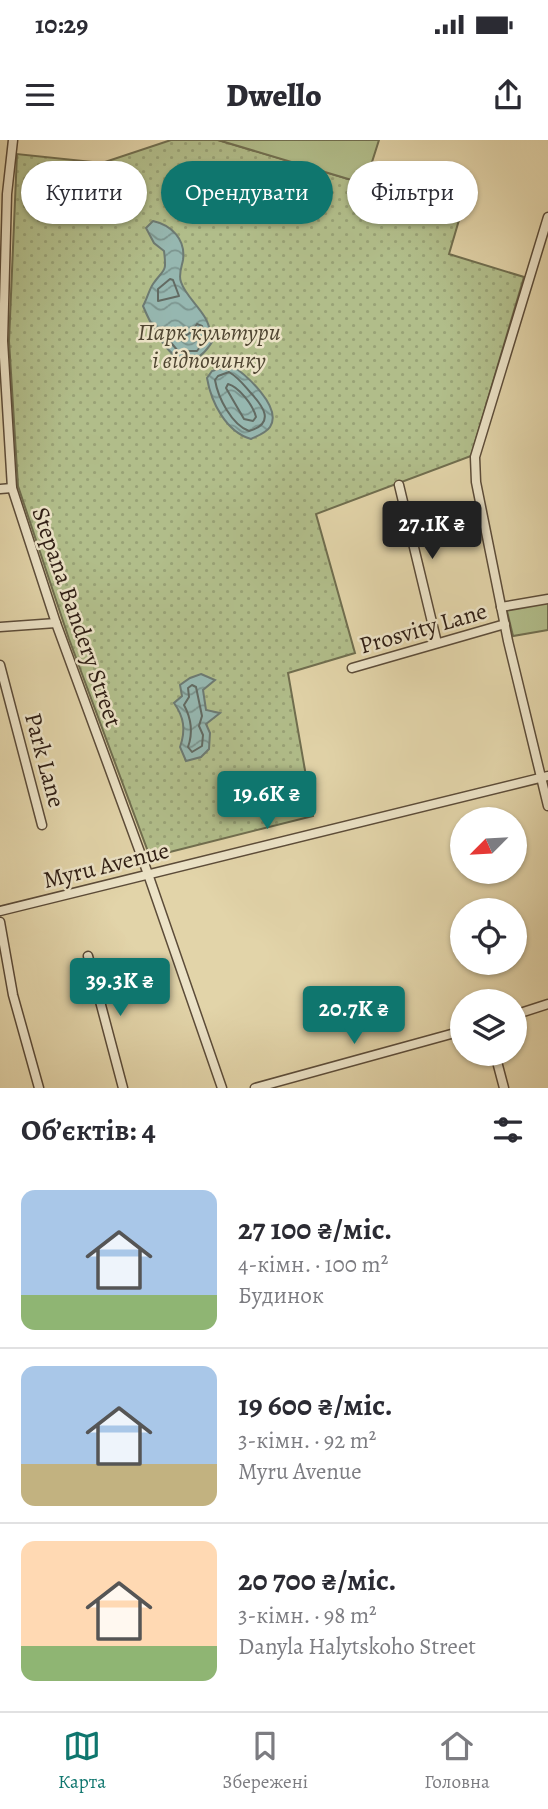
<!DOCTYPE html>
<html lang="uk">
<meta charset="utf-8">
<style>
:root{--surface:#fff;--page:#f2f2f3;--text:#2b2b33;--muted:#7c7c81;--line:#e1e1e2;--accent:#0f766e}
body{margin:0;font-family:Alegreya,serif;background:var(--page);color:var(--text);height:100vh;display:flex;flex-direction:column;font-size:26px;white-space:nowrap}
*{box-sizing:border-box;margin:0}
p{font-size:23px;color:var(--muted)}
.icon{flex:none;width:38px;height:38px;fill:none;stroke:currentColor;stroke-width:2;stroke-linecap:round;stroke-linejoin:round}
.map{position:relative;height:948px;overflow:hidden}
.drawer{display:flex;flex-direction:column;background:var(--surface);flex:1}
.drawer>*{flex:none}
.guide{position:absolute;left:21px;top:21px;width:508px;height:63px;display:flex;gap:14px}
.needle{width:46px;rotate:246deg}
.fabs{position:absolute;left:450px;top:667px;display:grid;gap:14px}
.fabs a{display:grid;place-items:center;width:77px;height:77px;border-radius:50%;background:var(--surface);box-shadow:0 2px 5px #0004;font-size:35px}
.price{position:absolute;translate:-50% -60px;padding:0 16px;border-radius:7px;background:var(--accent);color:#fff;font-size:23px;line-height:46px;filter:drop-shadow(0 2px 4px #0008)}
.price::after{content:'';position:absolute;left:50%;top:42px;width:21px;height:16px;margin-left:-10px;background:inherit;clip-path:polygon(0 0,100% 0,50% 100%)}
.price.on{background:#222;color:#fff}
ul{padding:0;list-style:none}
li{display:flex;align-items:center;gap:21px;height:175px;padding:0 21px}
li+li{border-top:2px solid var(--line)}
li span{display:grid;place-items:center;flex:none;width:196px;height:140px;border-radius:14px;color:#555}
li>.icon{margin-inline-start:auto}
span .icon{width:84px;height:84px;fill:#fffc;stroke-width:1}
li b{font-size:30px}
h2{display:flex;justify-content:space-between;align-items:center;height:84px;padding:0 21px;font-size:30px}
.tag{padding:0 24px;border-radius:32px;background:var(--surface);box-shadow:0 2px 5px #0004;font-size:24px;line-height:63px}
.tag.on{background:var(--accent);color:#fff}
.status{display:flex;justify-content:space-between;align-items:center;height:49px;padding:0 35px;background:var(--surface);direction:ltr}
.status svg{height:19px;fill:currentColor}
header{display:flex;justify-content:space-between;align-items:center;height:91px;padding:0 21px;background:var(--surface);font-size:32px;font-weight:800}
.menu{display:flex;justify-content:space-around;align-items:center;height:98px;border-top:2px solid var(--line);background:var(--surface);font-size:19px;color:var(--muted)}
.menu a{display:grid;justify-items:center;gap:4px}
.menu .on{color:var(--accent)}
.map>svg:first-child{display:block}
.park{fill:url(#park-dots);stroke:#706e4f;stroke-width:2}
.pitch{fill:#b1bd8a;stroke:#706e4f;stroke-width:2}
.water{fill:url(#water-waves);stroke:#6d7a72;stroke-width:2}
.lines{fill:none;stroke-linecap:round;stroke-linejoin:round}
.shore{stroke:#626a62;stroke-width:2}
.street-casing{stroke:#5c4c39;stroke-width:11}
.street{stroke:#ece3c7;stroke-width:8}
.labels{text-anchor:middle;stroke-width:5;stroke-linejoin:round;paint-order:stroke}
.park-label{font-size:24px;font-style:italic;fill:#504632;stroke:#ece3c7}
.street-label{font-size:24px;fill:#2f1e14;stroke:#ece3c7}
</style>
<div class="status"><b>10:29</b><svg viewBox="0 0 49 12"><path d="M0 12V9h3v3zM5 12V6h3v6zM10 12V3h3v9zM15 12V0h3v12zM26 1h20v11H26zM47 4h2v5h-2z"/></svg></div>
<header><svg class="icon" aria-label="menu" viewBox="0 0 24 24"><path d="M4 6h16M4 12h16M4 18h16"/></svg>Dwello<svg class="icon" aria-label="share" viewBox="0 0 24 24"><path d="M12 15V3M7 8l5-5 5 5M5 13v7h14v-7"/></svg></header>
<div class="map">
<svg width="548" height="948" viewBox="0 0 548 948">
<defs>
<pattern id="park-dots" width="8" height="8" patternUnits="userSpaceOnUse" patternTransform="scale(1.75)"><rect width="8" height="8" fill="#b1bd8a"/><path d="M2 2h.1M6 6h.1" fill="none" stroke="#99a276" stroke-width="1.8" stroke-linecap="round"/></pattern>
<pattern id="water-waves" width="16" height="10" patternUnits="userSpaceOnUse" patternTransform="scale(1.75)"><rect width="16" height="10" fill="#96b7b0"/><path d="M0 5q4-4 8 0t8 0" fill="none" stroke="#7b948e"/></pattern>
</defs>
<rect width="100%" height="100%" fill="#e2d4a9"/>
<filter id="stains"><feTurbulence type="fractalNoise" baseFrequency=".00286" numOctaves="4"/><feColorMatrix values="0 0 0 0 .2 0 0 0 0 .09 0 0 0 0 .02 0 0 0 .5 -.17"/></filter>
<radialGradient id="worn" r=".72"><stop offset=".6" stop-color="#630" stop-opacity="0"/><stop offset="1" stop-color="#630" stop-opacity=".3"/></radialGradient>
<path class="park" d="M171,0h47l147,44 94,36 -10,34 75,23 -53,179 -155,58 39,139 -67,20 25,143 -163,41 -81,-218 -51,-153 -9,-145 8,-187 85,9z"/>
<g class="pitch">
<path d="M218,0h161l-14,44z"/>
<path d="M548,461v29l-35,6 -6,-25 4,-4z"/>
</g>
<g class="water">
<path d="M153,81c18,4 33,18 30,39 -1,6 -5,15 -2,22 6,18 28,31 29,51l5,4c-30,54 -58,2 -72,-31 4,-7 6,-16 10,-22 11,-16 14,-10 11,-33l-10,-8 -8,-15z"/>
<path d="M231,225c14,9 52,42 39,62 -4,6 -13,9 -19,12 -25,-7 -40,-37 -44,-61l5,-7z"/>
<path d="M201,534l14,6 -12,10 3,20 14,3 -14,11 4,9 -1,16 -8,8 -15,4 -6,-14c6,-17 4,-30 -6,-44l8,-7 -2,-11 10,-7z"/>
</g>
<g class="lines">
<g class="shore">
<path d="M170,139l3,1 6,16 -21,5v-12z"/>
<path d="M197,184l5,2 3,14 -8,11h-19l-11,-13 3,-5c13,5 20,4 27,-9z"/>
<path d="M229,232c10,6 14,12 21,20 13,14 26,31 -1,39 -17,-6 -31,-33 -34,-51l3,-4z"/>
<path d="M228,244c11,3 25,21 28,33l-3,4 -9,-2 -18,-31z"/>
<path d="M192,545l4,2 6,29 -3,10 4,9 -1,11 -10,6 -4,-5c5,-14 3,-29 -4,-42l5,-8 -1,-9z"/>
</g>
<defs>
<g id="street">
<path d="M13,0l-6,54 -4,147 9,147 44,135 92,251 74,214"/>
<path d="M548,77l-73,240 1,25 32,159 40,165"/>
<path d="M399,345l38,158"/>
<path d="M0,349l12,-1"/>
<path d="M501,467l47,-8"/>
<path d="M0,487l56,-4"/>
<path d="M0,525l42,160"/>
<path d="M352,528l153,-44"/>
<path d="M0,771l548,-135"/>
<path d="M0,782l13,73 26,93"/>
<path d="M88,816l35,132"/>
<path d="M514,875l34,-11"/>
<path d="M495,914l9,34"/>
<path d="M255,948l207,-57"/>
</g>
</defs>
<use href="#street" class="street-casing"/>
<use href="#street" class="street"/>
</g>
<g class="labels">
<g class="park-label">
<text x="209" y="200">Парк культури<tspan x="209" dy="28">і відпочинку</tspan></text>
</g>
<g class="street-label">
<text transform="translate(77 477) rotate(71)" y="8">Stepana Bandery Street</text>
<text transform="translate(423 488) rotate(-16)" y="8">Prosvity Lane</text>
<text transform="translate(45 620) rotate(75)" y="8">Park Lane</text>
<text transform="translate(106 725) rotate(-14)" y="8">Myru Avenue</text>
</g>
</g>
<rect width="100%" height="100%" filter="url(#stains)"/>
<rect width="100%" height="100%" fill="url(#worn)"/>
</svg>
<div class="fabs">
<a><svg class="needle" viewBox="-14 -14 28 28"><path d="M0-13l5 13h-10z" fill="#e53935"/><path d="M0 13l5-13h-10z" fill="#7c7c81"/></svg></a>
<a><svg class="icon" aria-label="locate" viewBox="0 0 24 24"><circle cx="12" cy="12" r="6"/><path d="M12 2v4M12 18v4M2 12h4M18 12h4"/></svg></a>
<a><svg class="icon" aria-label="layers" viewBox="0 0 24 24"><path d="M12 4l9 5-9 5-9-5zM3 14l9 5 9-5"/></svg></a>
</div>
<b class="price on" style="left:432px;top:421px">27.1K ₴</b>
<b class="price" style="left:267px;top:691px">19.6K ₴</b>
<b class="price" style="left:120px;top:878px">39.3K ₴</b>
<b class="price" style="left:354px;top:906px">20.7K ₴</b>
<div class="guide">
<a class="tag">Купити</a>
<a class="tag on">Орендувати</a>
<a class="tag">Фільтри</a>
</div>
</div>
<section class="drawer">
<h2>Об’єктів: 4<svg class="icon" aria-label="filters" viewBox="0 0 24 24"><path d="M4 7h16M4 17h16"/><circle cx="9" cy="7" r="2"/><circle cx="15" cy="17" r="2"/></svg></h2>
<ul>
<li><span style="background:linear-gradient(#a9c7e8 75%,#8fb573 0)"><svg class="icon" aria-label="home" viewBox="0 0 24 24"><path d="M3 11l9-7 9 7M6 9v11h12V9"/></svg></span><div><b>27 100 ₴/міс.</b><p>4-кімн. · 100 m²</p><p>Будинок</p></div></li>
<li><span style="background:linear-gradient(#a9c7e8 70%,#c2b280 0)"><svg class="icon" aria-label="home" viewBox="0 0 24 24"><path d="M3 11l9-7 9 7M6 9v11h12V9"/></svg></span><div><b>19 600 ₴/міс.</b><p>3-кімн. · 92 m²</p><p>Myru Avenue</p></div></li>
<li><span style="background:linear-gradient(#ffd9b3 75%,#8fb573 0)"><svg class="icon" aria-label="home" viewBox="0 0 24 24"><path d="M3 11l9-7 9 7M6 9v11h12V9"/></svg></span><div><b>20 700 ₴/міс.</b><p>3-кімн. · 98 m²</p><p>Danyla Halytskoho Street</p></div></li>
</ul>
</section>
<nav class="menu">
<a class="on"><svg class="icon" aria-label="map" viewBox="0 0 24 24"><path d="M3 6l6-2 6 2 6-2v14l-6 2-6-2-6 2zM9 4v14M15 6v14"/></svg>Карта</a>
<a><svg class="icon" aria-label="saved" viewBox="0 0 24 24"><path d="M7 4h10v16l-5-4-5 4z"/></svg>Збережені</a>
<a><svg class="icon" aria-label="home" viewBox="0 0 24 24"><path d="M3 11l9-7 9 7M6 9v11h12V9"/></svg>Головна</a>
</nav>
